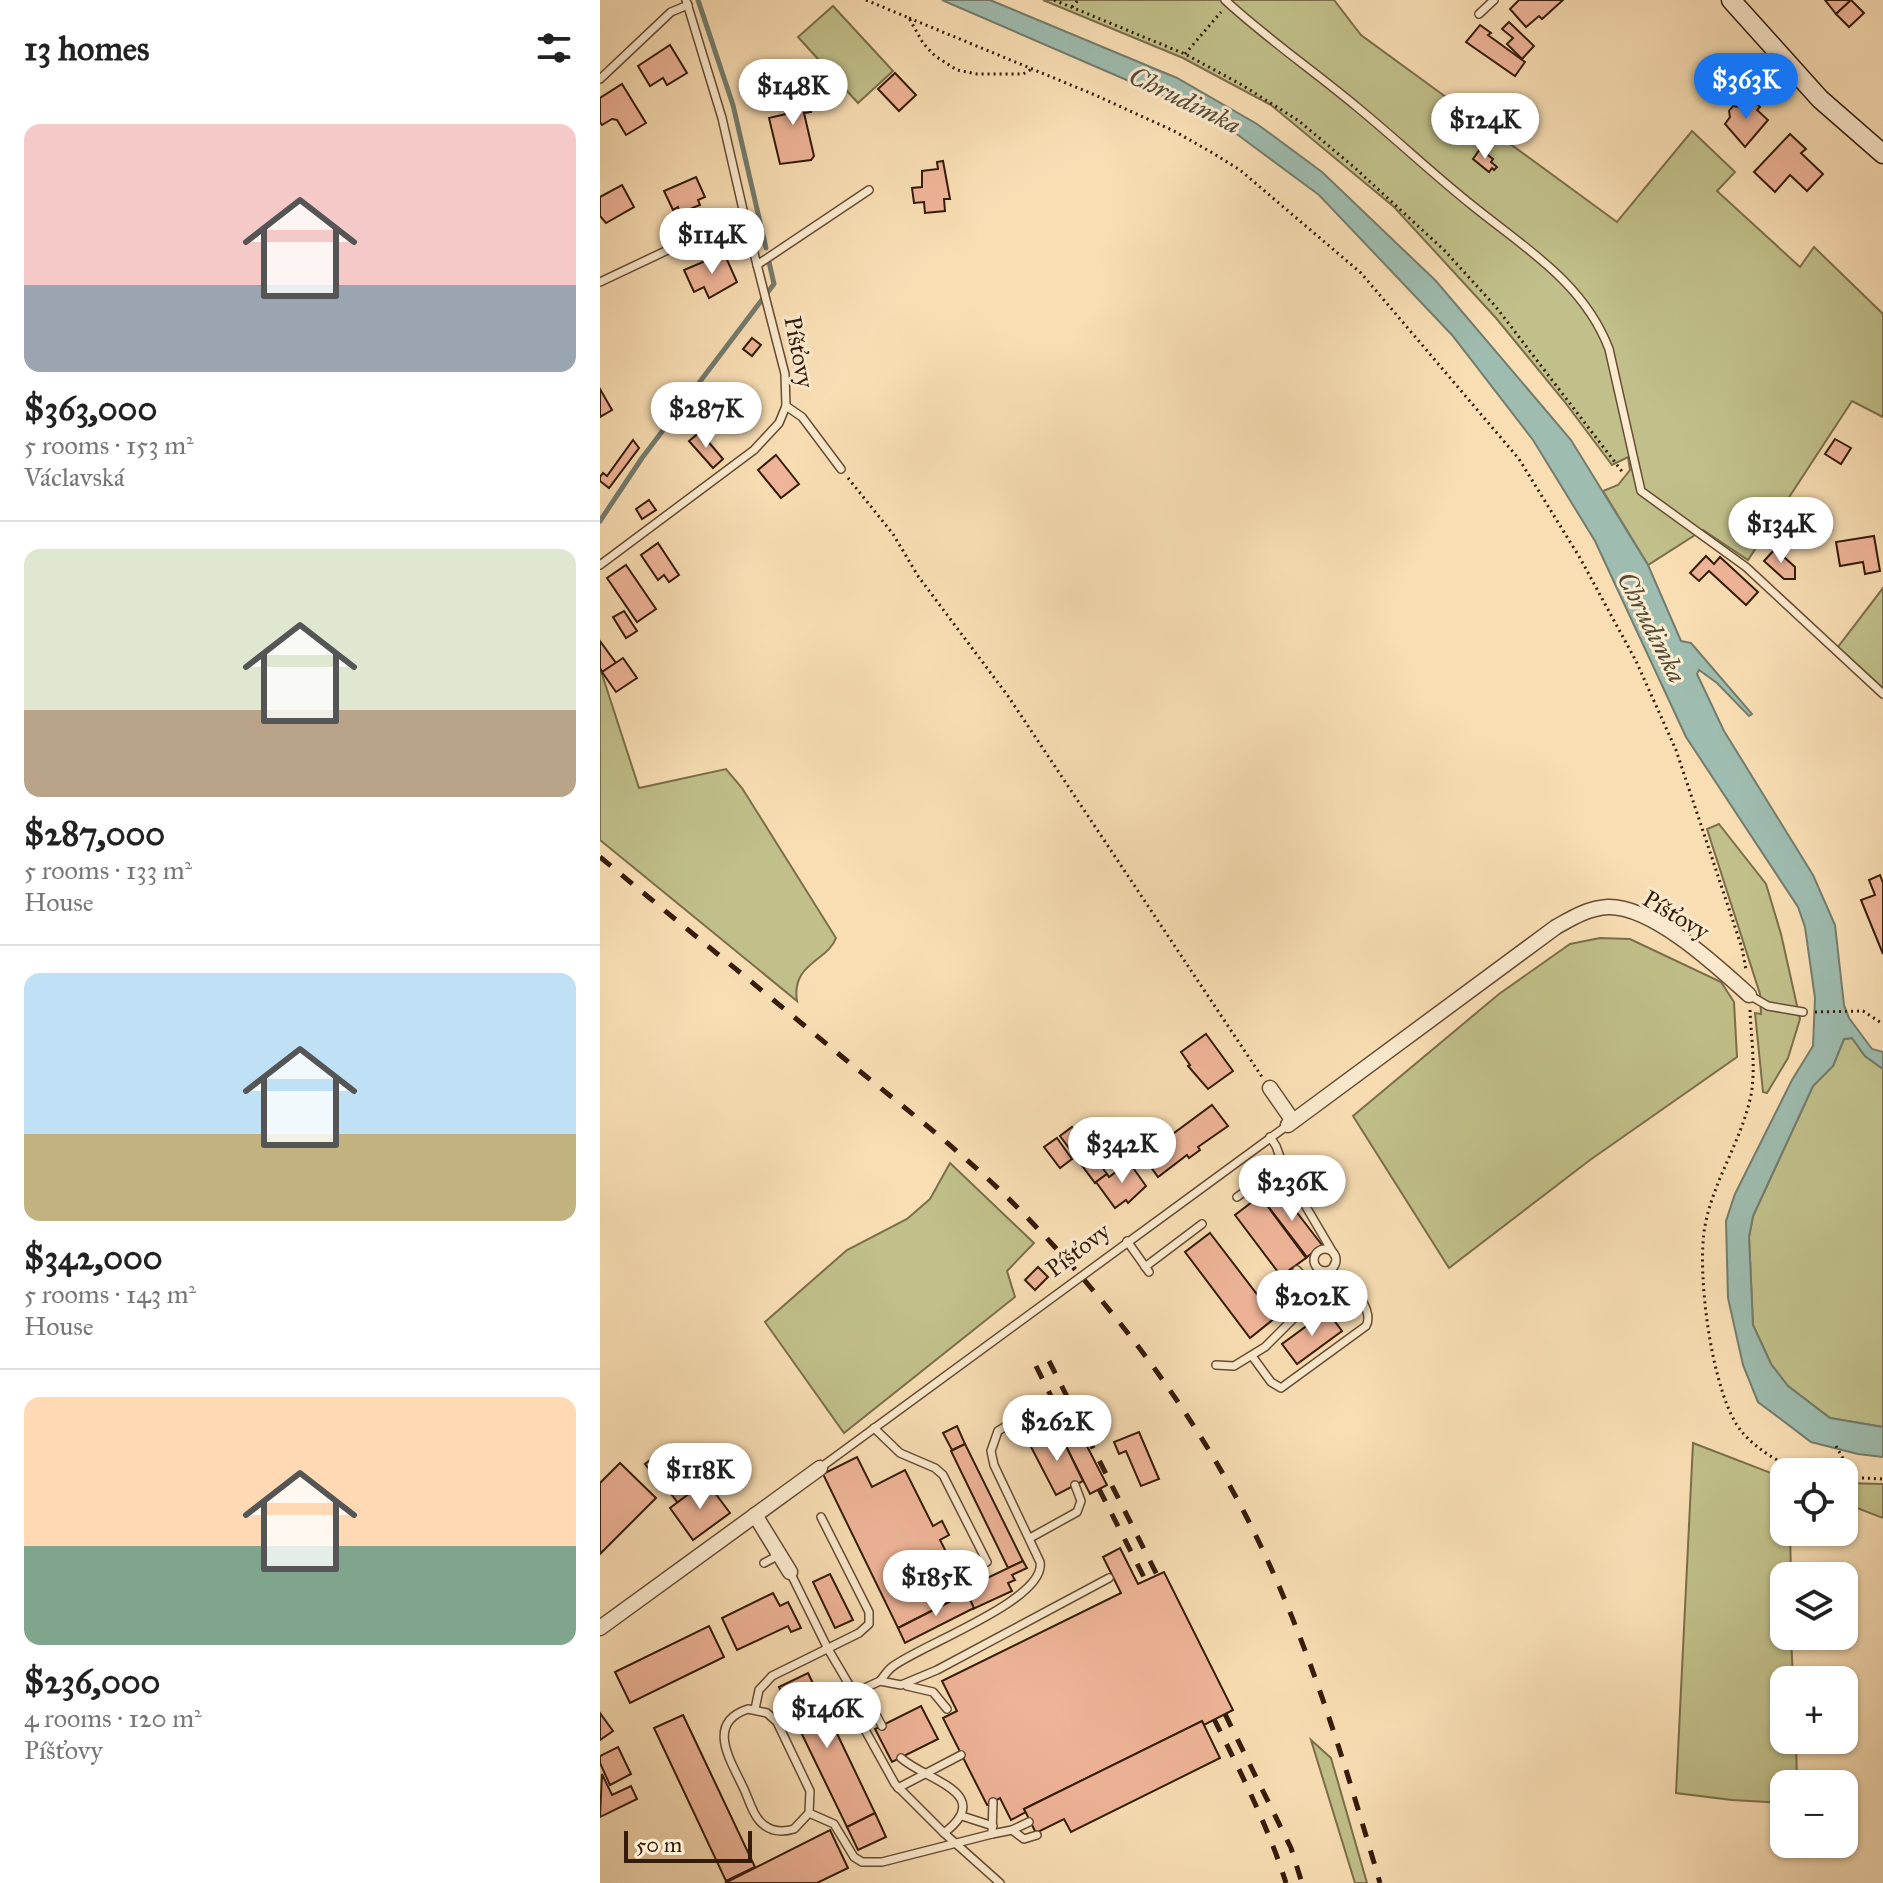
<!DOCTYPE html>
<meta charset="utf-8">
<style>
:root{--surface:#fff;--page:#f2f2f2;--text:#222;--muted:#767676;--line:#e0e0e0;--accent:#1a73e8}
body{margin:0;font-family:"IM FELL Great Primer",serif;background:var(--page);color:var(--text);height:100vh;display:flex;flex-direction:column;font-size:30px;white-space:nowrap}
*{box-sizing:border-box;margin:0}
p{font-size:26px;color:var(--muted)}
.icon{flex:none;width:44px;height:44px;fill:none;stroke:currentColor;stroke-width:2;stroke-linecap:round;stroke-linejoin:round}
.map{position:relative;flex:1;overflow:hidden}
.drawer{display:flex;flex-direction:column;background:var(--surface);width:600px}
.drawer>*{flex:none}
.fabs{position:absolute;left:1170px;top:1458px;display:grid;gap:16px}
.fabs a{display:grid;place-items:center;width:88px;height:88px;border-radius:16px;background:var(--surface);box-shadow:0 2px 6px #0004;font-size:40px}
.scale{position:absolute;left:24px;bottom:20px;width:128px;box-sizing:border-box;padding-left:8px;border:4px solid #351b09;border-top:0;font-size:22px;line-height:28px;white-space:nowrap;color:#351b09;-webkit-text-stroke:6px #fbeace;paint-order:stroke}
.price{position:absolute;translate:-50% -68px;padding:0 18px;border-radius:28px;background:#fff;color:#222;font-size:26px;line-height:52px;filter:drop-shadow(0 2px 4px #0008)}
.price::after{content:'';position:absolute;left:50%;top:48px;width:24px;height:18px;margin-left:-12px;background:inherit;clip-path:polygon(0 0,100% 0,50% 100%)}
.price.active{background:var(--accent);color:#fff}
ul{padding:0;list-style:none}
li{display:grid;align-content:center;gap:16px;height:424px;padding:0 24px}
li+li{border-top:2px solid var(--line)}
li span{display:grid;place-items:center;height:248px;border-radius:16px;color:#555}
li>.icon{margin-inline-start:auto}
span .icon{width:144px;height:144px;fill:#fffc;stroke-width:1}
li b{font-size:34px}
h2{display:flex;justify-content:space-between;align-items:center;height:96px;padding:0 24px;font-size:34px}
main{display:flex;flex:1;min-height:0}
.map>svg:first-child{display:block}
.green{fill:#c1c08a;stroke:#7b6e4a;stroke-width:2}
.water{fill:#9ebcaf;stroke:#747c6d;stroke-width:2}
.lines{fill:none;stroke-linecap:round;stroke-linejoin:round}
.stream{stroke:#747c6d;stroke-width:5}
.building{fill:#f0b599;stroke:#351b09;stroke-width:2}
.lane-casing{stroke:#664c34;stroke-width:10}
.street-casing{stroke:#664c34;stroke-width:17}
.secondary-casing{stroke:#351b09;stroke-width:21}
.path{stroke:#351b09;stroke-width:3;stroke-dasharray:2 4;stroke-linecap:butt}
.lane{stroke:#fbeace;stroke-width:7}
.street{stroke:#fbeace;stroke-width:14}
.secondary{stroke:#fbeace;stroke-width:18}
.rail{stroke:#351b09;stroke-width:5;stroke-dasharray:14 14;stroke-linecap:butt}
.labels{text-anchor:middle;stroke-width:6;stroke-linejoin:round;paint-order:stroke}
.street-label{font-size:24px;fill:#351b09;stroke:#fbeace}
.water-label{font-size:26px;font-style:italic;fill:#544b3b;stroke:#fbeace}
</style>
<main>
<section class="drawer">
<h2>13 homes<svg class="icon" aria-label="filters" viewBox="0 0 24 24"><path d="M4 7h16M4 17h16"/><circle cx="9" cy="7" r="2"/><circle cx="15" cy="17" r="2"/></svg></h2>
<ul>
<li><span style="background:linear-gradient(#f6c9c9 65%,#9aa5b1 0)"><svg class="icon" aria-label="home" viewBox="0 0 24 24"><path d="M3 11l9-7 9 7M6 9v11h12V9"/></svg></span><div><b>$363,000</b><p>5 rooms · 153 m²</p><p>Václavská</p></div></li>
<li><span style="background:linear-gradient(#dfe7d0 65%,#b9a48a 0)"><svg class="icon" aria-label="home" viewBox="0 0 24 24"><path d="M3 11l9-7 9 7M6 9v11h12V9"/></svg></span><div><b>$287,000</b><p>5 rooms · 133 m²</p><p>House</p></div></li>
<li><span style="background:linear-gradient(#bfe0f5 65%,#c2b280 0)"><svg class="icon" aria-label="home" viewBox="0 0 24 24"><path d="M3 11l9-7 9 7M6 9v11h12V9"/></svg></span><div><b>$342,000</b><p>5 rooms · 143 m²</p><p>House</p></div></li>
<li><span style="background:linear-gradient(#ffd9b3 60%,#7fa58c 0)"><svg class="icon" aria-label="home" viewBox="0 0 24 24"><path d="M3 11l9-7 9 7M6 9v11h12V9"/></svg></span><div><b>$236,000</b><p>4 rooms · 120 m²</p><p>Píšťovy</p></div></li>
</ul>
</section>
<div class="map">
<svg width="1283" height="1883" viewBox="0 0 1283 1883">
<rect width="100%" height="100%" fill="#f9deb4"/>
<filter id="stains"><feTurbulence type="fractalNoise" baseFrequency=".0025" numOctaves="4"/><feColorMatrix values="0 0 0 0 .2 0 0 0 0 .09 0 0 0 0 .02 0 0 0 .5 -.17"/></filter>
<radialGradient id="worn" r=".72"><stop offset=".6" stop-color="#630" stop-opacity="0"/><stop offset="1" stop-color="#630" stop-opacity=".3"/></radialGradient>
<g class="green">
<path d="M443,0h291l27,35 256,187 75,-91 43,41 -18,19 83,76 14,-20 69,67v103l-31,-16 -104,159 -45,-30 -55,35 -45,-74 15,-6 12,-15 -2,-13 -16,8 -48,-64 -68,-83 -102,-111 -123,-102 -88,-47z"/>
<path d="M233,6l60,65 -35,32 -60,-66z"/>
<path d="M1283,588v100l-45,-41z"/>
<path d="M0,668l39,120 87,-19 16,19 94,150c-8,23 -45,25 -39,63l-197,-161z"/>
<path d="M1119,824l47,60 15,50 19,85 -12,39 -21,35 -4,-1 -8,-79 6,1 -1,-20 -53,-165z"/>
<path d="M1000,938l30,1 91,43 13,20 3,55 -147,103 -141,108 -96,-152 146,-122 71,-50z"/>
<path d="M1252,1038l13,18 18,13v358l-53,-9 -42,-32 -17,-22 -18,-39 -4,-88 4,-21 60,-130 20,-20 11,-27z"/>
<path d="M350,1163l84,80 -27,28 8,26 -171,136 -79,-111 82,-72 60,-31 23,-20z"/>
<path d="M1093,1443l91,35v54h6l1,44h-7v60h7l2,44h-9v60h12l1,44h-13v19l-52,-3 -56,-7z"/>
<path d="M1244,1483l39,1v34l-39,-15z"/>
<path d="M711,1740l20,18 36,125h-12z"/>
</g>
<path class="water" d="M342,0h48l187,78 80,46 65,48 114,109 135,159 77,125 33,76 10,2 61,71 -3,2 -32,-33 -18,-13 -2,4 27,57 89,144 22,50 9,80 5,13 23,31 11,3v17l-18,-13 -13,-18 -8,1 -11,27 -20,20 -60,130 -4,21 4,88 18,39 17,22 42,32 53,9v30l-25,-3 -47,-12 -53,-40 -15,-37 -15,-67 -2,-77 9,-27 57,-114 21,-34 2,-48 -10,-71 -7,-20 -112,-170 -91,-196 -62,-101 -81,-105 -133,-140 -85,-63 -75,-38z"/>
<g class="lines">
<g class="stream">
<path d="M98,0l35,105 33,143"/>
<path d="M0,521l42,-63 132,-174 -5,-22"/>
</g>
</g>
<g class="building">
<path d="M919,0h44l-21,19 -3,-3 -13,11 -16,-18z"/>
<path d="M1225,0h26l-15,14z"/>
<path d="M1251,0l13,13 -15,14 -13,-13z"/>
<path d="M909,22l25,24 -12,13 -15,-15 6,-6 -11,-9z"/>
<path d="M880,25l11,8 -3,2 37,27 -10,14 -49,-34z"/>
<path d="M70,45l17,28 -20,12 -4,-7 -13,8 -12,-20z"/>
<path d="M295,73l21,22 -17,16 -21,-22z"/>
<path d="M22,84l24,39 -20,12 -9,-15 -5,-1 -10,6 -2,-3v-24z"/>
<path d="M204,84l7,28 -7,1 10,43 -3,4 -31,4 -11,-46 17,-4 -5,-25z"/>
<path d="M1148,96l12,11 -3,3 11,10 -23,27 -20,-23 5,-7 -1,-6 4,-5 6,1z"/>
<path d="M1190,134l16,15 -5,4 22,21 -16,17 -17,-16 -15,17 -21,-20z"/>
<path d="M880,149l13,10 -2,3 6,5 -3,3 -2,-2 -3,4 -16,-13z"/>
<path d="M343,161l7,38h-6l1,12 -20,2 -1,-11 -10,1 -2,-15 10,-1v-16l16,-2 -1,-7z"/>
<path d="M96,177l9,20 -7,3 2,5 -20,8 -2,-6 -5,3 -9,-19z"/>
<path d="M22,185l12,22 -28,16 -6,-7v-19z"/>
<path d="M124,253l13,29 -28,16 -5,-11 -10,5 -10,-22z"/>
<path d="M152,338l9,7 -9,11 -9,-7z"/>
<path d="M0,389l12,21 -12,7z"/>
<path d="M100,432l23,27 -10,9 -24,-27z"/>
<path d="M1235,439l16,9 -10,16 -16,-10z"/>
<path d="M33,440l6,8 -30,40 -9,-7v-4l3,-4 4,3z"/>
<path d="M176,455l23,29 -18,14 -23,-28z"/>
<path d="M49,500l7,10 -14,9 -6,-10z"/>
<path d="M1274,536l6,35 -15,3 -2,-12 -23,4 -4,-24z"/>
<path d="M58,543l21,32 -10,7 -5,-7 -6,5 -17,-25z"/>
<path d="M1175,549l20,18v12h-11l-20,-18z"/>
<path d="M1106,556l8,8 6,-7 38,35 -12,13 -37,-34 -10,10 -9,-8z"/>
<path d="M26,565l30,44 -19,13 -30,-44z"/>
<path d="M24,611l13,20 -11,7 -13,-21z"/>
<path d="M0,641l16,22 -14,9 -2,-4z"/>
<path d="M23,658l14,20 -21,14 -14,-20z"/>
<path d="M1280,875l3,8v71l-22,-54 14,-5 -6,-15z"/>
<path d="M606,1034l27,37 -25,18 -20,-23 2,-1 -9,-13z"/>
<path d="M612,1105l16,21 -30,21 2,3 -11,8 -2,-3 -29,22 -15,-21z"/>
<path d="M472,1127l35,47 -12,9 -35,-47z"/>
<path d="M457,1138l15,21 -12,9 -16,-21z"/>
<path d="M529,1162l17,24 -18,17 -2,-3 -11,8 -19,-26 11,-8 2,3z"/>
<path d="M670,1188l12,17 6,-4 34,44 -15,12 -47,-61z"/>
<path d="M660,1196l46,62 -25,18 -46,-61z"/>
<path d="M610,1233l56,73 5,-4 9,12 -30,24 -65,-86z"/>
<path d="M438,1267l10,10 -13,13 -10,-10z"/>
<path d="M727,1311l15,20 -45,33 -15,-20z"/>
<path d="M475,1423l32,62 -17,9 -31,-62z"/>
<path d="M357,1426l8,18 -13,6 -9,-17z"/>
<path d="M459,1432l24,49 -27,14 -26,-50z"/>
<path d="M539,1432l20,47 -18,7 -15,-35 -7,3 -5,-12z"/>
<path d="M72,1444l15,20 -27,20 -15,-20z"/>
<path d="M365,1444l58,117 -15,7 -57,-117z"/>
<path d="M257,1457l15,30 33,-17 28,56 9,-5 7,14 -9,5 27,53 -69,35 -75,-154z"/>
<path d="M20,1463l36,35 -56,56v-71z"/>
<path d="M83,1467l15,21 -20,15 -15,-20z"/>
<path d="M106,1481l24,32 -37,27 -23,-32z"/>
<path d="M520,1548l18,36 26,-12 69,138 -29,15 -2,-4 -178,88 2,3 -15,8 -11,-22 -13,7 -44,-87 14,-7 -15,-30 179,-88 -18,-36z"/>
<path d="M423,1561l4,7 -15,7 3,5 -7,3 4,8 -39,18 -9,-20z"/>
<path d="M230,1574l23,46 -18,8 -22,-46z"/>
<path d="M173,1593l7,13 8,-4 13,26 -10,4 -3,-6 -51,24 -15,-32z"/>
<path d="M367,1593l7,15 -69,35 -7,-15z"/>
<path d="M109,1626l15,31 -94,46 -15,-31z"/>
<path d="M208,1673l67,140 -28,14 -68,-140z"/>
<path d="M321,1706l17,33 -46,23 -17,-33z"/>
<path d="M0,1713l13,18 -13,9z"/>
<path d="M83,1715l72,152 -29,14 -72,-153z"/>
<path d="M602,1721l18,37 -149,74 -7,-13 -28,14 -12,-24z"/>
<path d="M18,1747l13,27 -21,11 -10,-22v-7z"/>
<path d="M2,1774l10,21 19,-9 6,13 -37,18z"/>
<path d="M275,1813l11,24 -28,13 -11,-23z"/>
<path d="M230,1830l18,38 -31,15h-92z"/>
</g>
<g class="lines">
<defs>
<g id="lane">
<path d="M625,0c41,38 89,71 132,107 39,32 76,67 116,99 52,42 111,77 136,143l32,142 105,76 137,127"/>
<path d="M879,14l15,-14"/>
<path d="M0,79l71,-67 17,-7"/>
<path d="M157,265l112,-75"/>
<path d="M0,282l144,-68"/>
<path d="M186,406l16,11 39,52"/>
<path d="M0,565l154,-115 25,-27 7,-17 -1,-32 -41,-160 -22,-96 -36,-118"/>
<path d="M1149,995l19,11 35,6"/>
<path d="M670,1137l6,9 9,25 50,85"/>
<path d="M637,1197l45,-32"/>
<path d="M527,1241l22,31"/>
<circle cx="725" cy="1260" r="11"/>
<path d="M545,1267l57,-43"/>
<path d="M697,1270l21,24"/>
<path d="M652,1356l19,26 10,6 85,-62c8,-14 -12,-41 -25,-49 -5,-4 -13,-5 -19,-6"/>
<path d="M616,1365l18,1 31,-19 53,-53 9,-12 8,-19"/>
<path d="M274,1428l26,25 35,15 8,7 44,87"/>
<path d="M450,1435l-13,-13 -21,-2 -18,11 -7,20 3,14 46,97c7,38 -122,84 -148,105 -5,4 -8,9 -12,14l21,4 36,-15 172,-92"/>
<path d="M220,1468l468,-343"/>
<path d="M430,1538l47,-26 4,-11 -6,-16"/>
<path d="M164,1563l15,-8"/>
<path d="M190,1572l38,77 26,44 26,-12"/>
<path d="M307,1686l26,6 14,17"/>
<path d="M148,1709l19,4 10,9 33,69 -1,22 -15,16c-10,3 -21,3 -30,-4 -11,-8 -15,-26 -21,-38 -12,-26 -38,-64 5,-78z"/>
<path d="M155,1709l4,-19 13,-14 87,-43 10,-9v-12l-48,-95"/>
<path d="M282,1726l-10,-19 -18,-14 5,26 36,65 49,49c52,-40 -17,-52 -43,-75"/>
<path d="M298,1788l63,-33"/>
<path d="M393,1802l-1,32 20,-4 17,-8"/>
<path d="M209,1813l25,11 20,33 8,5h20l110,-28"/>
<path d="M362,1816l31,10"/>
<path d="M412,1830l12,9 13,-4"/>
<path d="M344,1833l56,50"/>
</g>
<g id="street">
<path d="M670,1088l23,33"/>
<path d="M688,1125l268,-198c16,-9 32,-19 52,-20 45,-1 109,59 141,88"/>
<path d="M155,1515l35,57"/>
<path d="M0,1628l220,-160"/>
</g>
<path id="secondary" d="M1131,0l89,99 63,55"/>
</defs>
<use href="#lane" class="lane-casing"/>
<use href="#street" class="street-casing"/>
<use href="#secondary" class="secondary-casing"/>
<g class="path">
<path d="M266,0l43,18 14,25 12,13 22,14 20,4h46l9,-5"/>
<path d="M454,0l131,54 57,31 57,36 56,47 89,82 52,57 128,167"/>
<path d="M472,7l6,-7"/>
<path d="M309,18l186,77 79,36 37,21 29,18 121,103 158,186 61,99 56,103 40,89 66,198 4,22"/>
<path d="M585,54l36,-42"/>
<path d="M248,478l45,56 25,42 90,120 254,381"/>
<path d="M1150,1010c1,27 6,58 1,85 -9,45 -38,86 -46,131 -9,46 7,171 37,206 15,18 44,36 67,40"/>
<path d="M1215,1012l48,-1 20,13"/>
<path d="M1236,1446l18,32"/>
<path d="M1244,1477l39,2"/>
</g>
<use href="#lane" class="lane"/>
<use href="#street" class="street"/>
<use href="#secondary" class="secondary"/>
<g class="rail">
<path d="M0,857c82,68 164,135 246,203 55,45 111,88 162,138 93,93 177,200 238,318 60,117 97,241 134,367"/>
<path d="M449,1361l108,214"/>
<path d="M436,1366l31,62"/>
<path d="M499,1489l47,92"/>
<path d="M625,1714l66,134 11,35"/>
<path d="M614,1719c27,54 54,107 72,164"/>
</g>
</g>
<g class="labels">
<g class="street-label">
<text transform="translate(199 352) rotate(79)" y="8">Píšťovy</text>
<text transform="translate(1076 915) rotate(31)" y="8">Píšťovy</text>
<text transform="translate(478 1250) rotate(-37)" y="8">Píšťovy</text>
</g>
<g class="water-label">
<text transform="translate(585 100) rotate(26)" y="9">Chrudimka</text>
<text transform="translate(1052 627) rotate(63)" y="9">Chrudimka</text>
</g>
</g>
<rect width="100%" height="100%" filter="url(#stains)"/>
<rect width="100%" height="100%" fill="url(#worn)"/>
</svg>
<div class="fabs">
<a><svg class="icon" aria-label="locate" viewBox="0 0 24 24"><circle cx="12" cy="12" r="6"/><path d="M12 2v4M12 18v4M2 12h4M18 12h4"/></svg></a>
<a><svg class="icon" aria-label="layers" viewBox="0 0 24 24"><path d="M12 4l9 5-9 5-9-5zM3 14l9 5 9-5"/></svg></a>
<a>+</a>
<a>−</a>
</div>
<div class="scale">50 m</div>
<b class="price active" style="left:1146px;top:121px">$363K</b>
<b class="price" style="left:193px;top:127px">$148K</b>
<b class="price" style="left:885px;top:161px">$124K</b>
<b class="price" style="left:112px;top:276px">$114K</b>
<b class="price" style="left:106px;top:450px">$287K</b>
<b class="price" style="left:1181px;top:565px">$134K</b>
<b class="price" style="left:522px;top:1185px">$342K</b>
<b class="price" style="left:692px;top:1223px">$236K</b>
<b class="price" style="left:712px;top:1338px">$202K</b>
<b class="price" style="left:457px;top:1463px">$262K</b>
<b class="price" style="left:100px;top:1511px">$118K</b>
<b class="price" style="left:336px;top:1618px">$185K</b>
<b class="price" style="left:227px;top:1750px">$146K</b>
</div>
</main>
